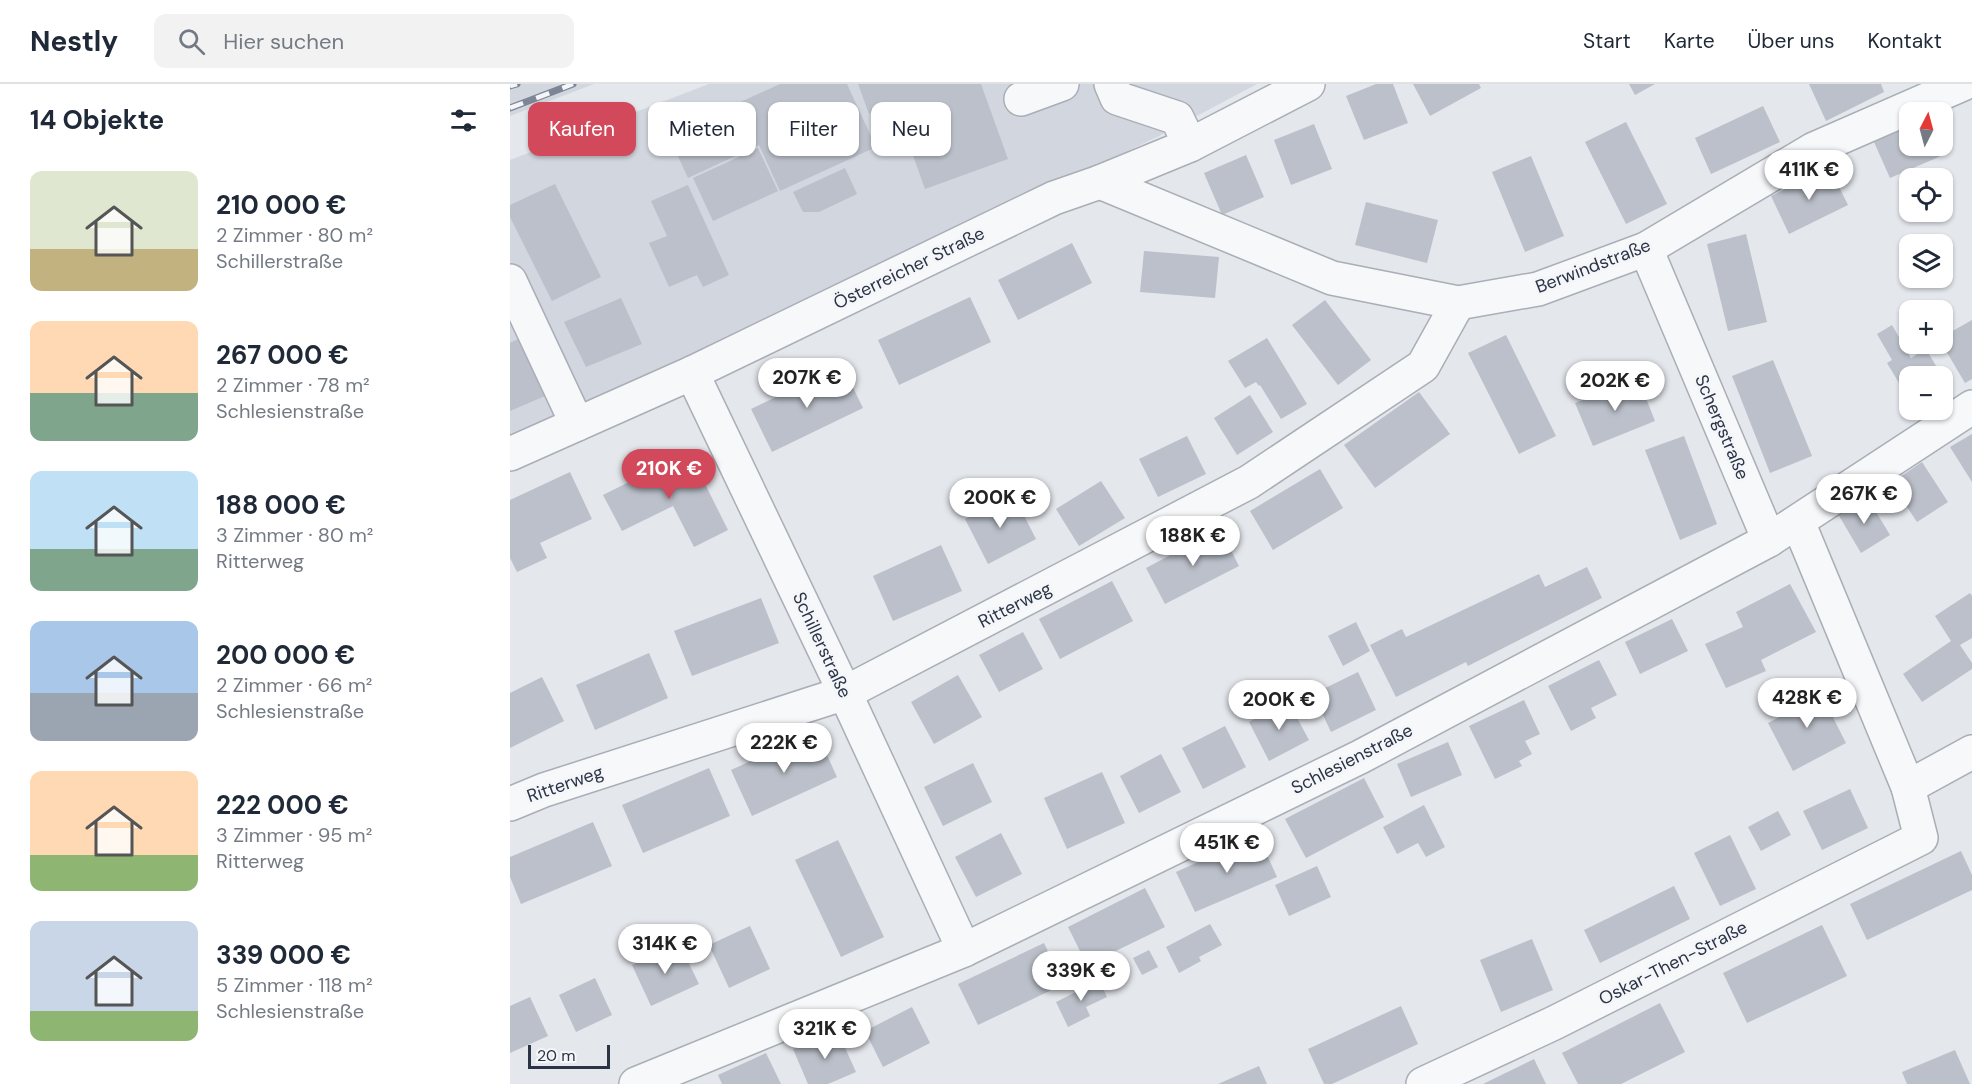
<!DOCTYPE html>
<html lang="de">
<meta charset="utf-8">
<style>
:root{--surface:#fff;--page:#f2f2f3;--text:#1f2937;--muted:#747a83;--line:#e0e1e3;--accent:#d1495b}
body{margin:0;font-family:"DM Sans",sans-serif;background:var(--page);color:var(--text);height:100vh;display:flex;flex-direction:column;font-size:22px;white-space:nowrap}
*{box-sizing:border-box;margin:0}
p{font-size:20px;color:var(--muted)}
.icon{flex:none;width:33px;height:33px;fill:none;stroke:currentColor;stroke-width:2;stroke-linecap:round;stroke-linejoin:round}
.map{position:relative;flex:1;overflow:hidden}
.drawer{display:flex;flex-direction:column;background:var(--surface);width:510px}
.drawer>*{flex:none}
.guide{position:absolute;left:18px;top:18px;width:570px;height:54px;display:flex;gap:12px}
.needle{width:39px;rotate:6deg}
.fabs{position:absolute;left:1389px;top:18px;display:grid;gap:12px}
.fabs a{display:grid;place-items:center;width:54px;height:54px;border-radius:12px;background:var(--surface);box-shadow:0 2px 4px #0004;font-size:30px}
.scale{position:absolute;left:18px;bottom:15px;width:82px;box-sizing:border-box;padding-left:6px;border:3px solid #2b3445;border-top:0;font-size:16px;line-height:21px;white-space:nowrap;color:#2b3445;-webkit-text-stroke:4px #f4f6f9;paint-order:stroke}
.price{position:absolute;translate:-50% -51px;padding:0 14px;border-radius:21px;background:#fff;color:#222;font-size:20px;line-height:39px;filter:drop-shadow(0 2px 3px #0008)}
.price::after{content:'';position:absolute;left:50%;top:36px;width:18px;height:14px;margin-left:-9px;background:inherit;clip-path:polygon(0 0,100% 0,50% 100%)}
.price.active{background:var(--accent);color:#fff}
ul{padding:0;list-style:none}
li{display:flex;align-items:center;gap:18px;height:150px;padding:0 30px}
li span{display:grid;place-items:center;flex:none;width:168px;height:120px;border-radius:12px;color:#555}
li>.icon{margin-inline-start:auto}
span .icon{width:72px;height:72px;fill:#fffc;stroke-width:1}
li b{font-size:26px}
h2{display:flex;justify-content:space-between;align-items:center;height:72px;padding:0 30px;font-size:26px}
.tag{padding:0 21px;border-radius:12px;background:var(--surface);box-shadow:0 2px 4px #0004;font-size:21px;line-height:54px}
.tag.active{background:var(--accent);color:#fff}
header{display:flex;align-items:center;gap:36px;box-sizing:border-box;height:84px;padding:0 30px;background:var(--surface);border-bottom:2px solid var(--line)}
header strong{font-size:28px}
nav{display:flex;gap:33px;margin-inline-start:auto;font-size:21px}
.search{width:420px;height:54px;background:var(--page);display:flex;align-items:center;gap:15px;box-sizing:border-box;padding:0 21px;border-radius:12px;color:var(--muted);font-size:22px}
main{display:flex;flex:1;min-height:0}
.map>svg:first-child{display:block}
.built{fill:#d2d6de}
.building{fill:#bbc0ca}
.lines{fill:none;stroke-linecap:round;stroke-linejoin:round}
.minor-casing{stroke:#a9aeb7;stroke-width:36}
.minor{stroke:#f7f8fa;stroke-width:33}
.rail-casing{stroke:#7d8696;stroke-width:7}
.rail{stroke:#f4f6f9;stroke-width:4.5;stroke-dasharray:14;stroke-linecap:butt}
.labels{text-anchor:middle;stroke-width:6;stroke-linejoin:round;paint-order:stroke}
.street-label{font-size:18px;fill:#2b3445;stroke:#f4f6f9}
</style>
<header>
<strong>Nestly</strong>
<div class="search"><svg class="icon" aria-label="search" viewBox="0 0 24 24"><circle cx="10" cy="10" r="6"/><path d="M15 15l6 6"/></svg>Hier suchen</div>
<nav><a>Start</a><a>Karte</a><a>Über uns</a><a>Kontakt</a></nav>
</header>
<main>
<section class="drawer">
<h2>14 Objekte<svg class="icon" aria-label="filters" viewBox="0 0 24 24"><path d="M4 7h16M4 17h16"/><circle cx="9" cy="7" r="2"/><circle cx="15" cy="17" r="2"/></svg></h2>
<ul>
<li><span style="background:linear-gradient(#dfe7d0 65%,#c2b280 0)"><svg class="icon" aria-label="home" viewBox="0 0 24 24"><path d="M3 11l9-7 9 7M6 9v11h12V9"/></svg></span><div><b>210 000 €</b><p>2 Zimmer · 80 m²</p><p>Schillerstraße</p></div></li>
<li><span style="background:linear-gradient(#ffd9b3 60%,#7fa58c 0)"><svg class="icon" aria-label="home" viewBox="0 0 24 24"><path d="M3 11l9-7 9 7M6 9v11h12V9"/></svg></span><div><b>267 000 €</b><p>2 Zimmer · 78 m²</p><p>Schlesienstraße</p></div></li>
<li><span style="background:linear-gradient(#bfe0f5 65%,#7fa58c 0)"><svg class="icon" aria-label="home" viewBox="0 0 24 24"><path d="M3 11l9-7 9 7M6 9v11h12V9"/></svg></span><div><b>188 000 €</b><p>3 Zimmer · 80 m²</p><p>Ritterweg</p></div></li>
<li><span style="background:linear-gradient(#a9c7e8 60%,#9aa5b1 0)"><svg class="icon" aria-label="home" viewBox="0 0 24 24"><path d="M3 11l9-7 9 7M6 9v11h12V9"/></svg></span><div><b>200 000 €</b><p>2 Zimmer · 66 m²</p><p>Schlesienstraße</p></div></li>
<li><span style="background:linear-gradient(#ffd9b3 70%,#8fb573 0)"><svg class="icon" aria-label="home" viewBox="0 0 24 24"><path d="M3 11l9-7 9 7M6 9v11h12V9"/></svg></span><div><b>222 000 €</b><p>3 Zimmer · 95 m²</p><p>Ritterweg</p></div></li>
<li><span style="background:linear-gradient(#c9d6e8 75%,#8fb573 0)"><svg class="icon" aria-label="home" viewBox="0 0 24 24"><path d="M3 11l9-7 9 7M6 9v11h12V9"/></svg></span><div><b>339 000 €</b><p>5 Zimmer · 118 m²</p><p>Schlesienstraße</p></div></li>
</ul>
</section>
<div class="map">
<svg width="1462" height="1000" viewBox="0 0 1462 1000">
<rect width="100%" height="100%" fill="#e4e7ec"/>
<g class="built">
<path d="M0,0h84l-84,32z"/>
<path d="M199,0h548l-98,52 -467,222 -182,80v-278z"/>
</g>
<g class="building">
<path d="M270,0h67l29,63 -96,44 -21,-46 -71,33 -20,-43z"/>
<path d="M348,0h123l27,75 -83,30 -30,-84 -26,9z"/>
<path d="M866,0h17l15,39 -44,17 -18,-44z"/>
<path d="M903,0h66l2,4 -51,28z"/>
<path d="M1119,0h26l-20,11z"/>
<path d="M1299,0h72l3,8 -58,29z"/>
<path d="M1253,22l17,36 -69,32 -16,-36z"/>
<path d="M1116,38l41,82 -41,20 -41,-82z"/>
<path d="M804,40l18,45 -41,16 -17,-45z"/>
<path d="M1400,42v20h32v-5l6,12 -58,25 -16,-36z"/>
<path d="M248,64l20,43 -65,30 -20,-43z"/>
<path d="M736,71l18,42 -42,18 -18,-42z"/>
<path d="M1021,72l33,80 -39,16 -33,-80z"/>
<path d="M1319,83l19,38 -59,29 -18,-38z"/>
<path d="M335,84l12,26 -38,18h-16l-10,-20z"/>
<path d="M45,100l46,93 -49,24 -42,-84v-12z"/>
<path d="M178,101l41,90 -26,12 -6,-12 -28,12 -20,-44 18,-7 -16,-35z"/>
<path d="M856,118l72,18 -11,43 -72,-18z"/>
<path d="M1236,150l21,88 -39,9 -21,-87z"/>
<path d="M562,159l20,40 -74,37 -20,-40z"/>
<path d="M634,167l75,6 -4,41 -75,-6z"/>
<path d="M460,213l21,45 -92,43 -21,-45z"/>
<path d="M111,214l21,46 -56,23 -22,-45z"/>
<path d="M815,216l46,60 -33,25 -46,-60z"/>
<path d="M1462,236v59l-7,4 -23,-39v-7z"/>
<path d="M1382,241l19,33 15,-9 16,27h-32v25l-23,-38 5,-3 -15,-26z"/>
<path d="M996,251l50,101 -37,18 -51,-101z"/>
<path d="M757,254l40,66 -26,15 -21,-34 -1,1 -3,-4 -11,6 -17,-27z"/>
<path d="M8,255l27,57 -35,15v-68z"/>
<path d="M1263,276l39,96 -42,17 -38,-97z"/>
<path d="M332,281l21,43 -91,44 -21,-43z"/>
<path d="M1128,294l17,43 -62,25 -18,-43z"/>
<path d="M909,308l31,42 -75,54 -31,-43z"/>
<path d="M740,311l23,37 -36,23 -23,-37z"/>
<path d="M1462,350v48l-22,-35z"/>
<path d="M677,352l19,38 -48,23 -19,-38z"/>
<path d="M1174,352l33,88 -37,16 -35,-90z"/>
<path d="M179,368l39,78 -34,17 -21,-41 -51,25 -19,-36z"/>
<path d="M1412,378l26,40 -31,20 -26,-39z"/>
<path d="M810,385l23,39 -70,42 -23,-39z"/>
<path d="M60,388l22,47 -52,24 7,15 -30,14 -7,-14v-58z"/>
<path d="M591,397l24,37 -46,28 -23,-37z"/>
<path d="M503,410l23,45 -48,25 -23,-45z"/>
<path d="M1357,413l23,38 -29,18 -23,-39z"/>
<path d="M710,445l19,37 -74,38 -19,-36z"/>
<path d="M431,461l21,46 -69,30 -20,-45z"/>
<path d="M1077,483l15,31 -134,68 -2,-4 -70,35 -26,-52 32,-16 4,8 133,-63 6,13z"/>
<path d="M602,497l21,40 -73,38 -21,-40z"/>
<path d="M1280,500l26,48 -55,28 5,11 -40,17 -21,-44 38,-17 -7,-15z"/>
<path d="M1460,509l2,3v42l-12,7 12,18v6l-50,33 -19,-28 48,-33 -16,-25z"/>
<path d="M251,514l18,45 -87,33 -18,-45z"/>
<path d="M1162,535l16,32 -48,23 -15,-32z"/>
<path d="M846,538l14,29 -27,15 -15,-30z"/>
<path d="M513,548l20,37 -44,23 -20,-37z"/>
<path d="M139,569l19,45 -73,32 -19,-45z"/>
<path d="M1089,576l18,35 -26,13 5,10 -25,13 -23,-45z"/>
<path d="M848,588l18,38 -45,22 -18,-38z"/>
<path d="M448,591l24,42 -48,27 -23,-42z"/>
<path d="M32,593l22,44 -54,27v-55z"/>
<path d="M1306,600l30,59 -53,28 -25,-48 25,-13 -6,-12z"/>
<path d="M1014,616l16,34 -15,7 7,13 -13,7 3,5 -27,13 -26,-53z"/>
<path d="M778,617l21,39 -40,21 -20,-39z"/>
<path d="M715,642l21,41 -43,22 -21,-41z"/>
<path d="M306,647l21,46 -85,39 -21,-46z"/>
<path d="M938,658l14,33 -51,22 -14,-33z"/>
<path d="M651,670l20,38 -42,21 -19,-37z"/>
<path d="M463,679l19,39 -49,24 -19,-39z"/>
<path d="M199,684l21,48 -87,37 -21,-48z"/>
<path d="M592,688l23,51 -58,26 -23,-51z"/>
<path d="M854,694l20,39 -78,41 -21,-39z"/>
<path d="M1340,705l18,39 -46,22 -19,-39z"/>
<path d="M914,721l21,42 -19,10 -8,-14 -21,11 -14,-27z"/>
<path d="M1268,727l13,24 -30,16 -13,-24z"/>
<path d="M83,738l19,44 -91,38 -11,-27v-20z"/>
<path d="M491,749l21,41 -46,23 -21,-40z"/>
<path d="M748,751l19,42 -82,35 -19,-40z"/>
<path d="M1220,751l26,54 -36,17 -26,-53z"/>
<path d="M328,756l46,97 -43,20 -46,-97z"/>
<path d="M1451,767l11,24v15l-105,50 -17,-36z"/>
<path d="M807,782l14,31 -42,19 -14,-31z"/>
<path d="M1164,802l16,33 -90,44 -16,-33z"/>
<path d="M635,804l20,39 -78,38 -19,-38z"/>
<path d="M700,840l12,21 -23,12 2,4 -22,12 -13,-26z"/>
<path d="M1312,841l25,51 -100,47 -24,-50z"/>
<path d="M240,842l20,43 -41,19 -20,-43z"/>
<path d="M1022,855l21,51 -52,22 -21,-52z"/>
<path d="M169,859l20,41 -48,22 -19,-41z"/>
<path d="M534,859l20,41 -86,41 -20,-41z"/>
<path d="M639,866l9,17 -16,8 -9,-17z"/>
<path d="M85,894l17,37 -36,17 -17,-37z"/>
<path d="M588,894l9,19 -21,10 4,9 -22,11 -12,-25 22,-11 -1,-3z"/>
<path d="M20,913l18,39 -38,17v-47z"/>
<path d="M1150,919l25,49 -64,32h-43l-16,-31z"/>
<path d="M891,922l17,38 -86,40h-8l-16,-35z"/>
<path d="M402,923l18,36 -47,24 -18,-36z"/>
<path d="M327,946l19,42 -28,12h-20l-15,-35z"/>
<path d="M1445,966l15,34h-63l-5,-12z"/>
<path d="M256,969l15,31h-59l-4,-9z"/>
<path d="M1024,975l12,25h-63z"/>
<path d="M749,982l8,18h-49z"/>
</g>
<g class="lines">
<defs>
<g id="minor">
<path d="M601,0l6,14 60,20 13,27"/>
<path d="M511,15l41,-15"/>
<path d="M590,98l232,96 126,25 80,-14 108,-40 168,-100 149,-65"/>
<path d="M1136,165l123,291"/>
<path d="M0,197l67,143"/>
<path d="M182,289l153,320 119,257"/>
<path d="M0,370l182,-81 362,-175 46,-16 90,-37 118,-61"/>
<path d="M1288,438l110,265"/>
<path d="M0,720l34,-14 301,-97 404,-211 174,-116 35,-63"/>
<path d="M126,1000l328,-134 396,-193 409,-217 203,-133"/>
<path d="M913,1000l131,-61 367,-185 -13,-51 64,-35"/>
</g>
</defs>
<use href="#minor" class="minor-casing"/>
<use href="#minor" class="minor"/>
<defs>
<g id="rail">
<path d="M0,2l7,-2"/>
<path d="M0,24l63,-24"/>
</g>
</defs>
<use href="#rail" class="rail-casing"/>
<use href="#rail" class="rail"/>
</g>
<g class="labels">
<g class="street-label">
<text transform="translate(1083 182) rotate(-21)" y="6">Berwindstraße</text>
<text transform="translate(399 184) rotate(-26)" y="6">Österreicher Straße</text>
<text transform="translate(1212 343) rotate(67)" y="6">Schergstraße</text>
<text transform="translate(505 521) rotate(-27)" y="6">Ritterweg</text>
<text transform="translate(312 561) rotate(65)" y="6">Schillerstraße</text>
<text transform="translate(842 675) rotate(-27)" y="6">Schlesienstraße</text>
<text transform="translate(55 700) rotate(-19)" y="6">Ritterweg</text>
<text transform="translate(1163 879) rotate(-27)" y="6">Oskar-Then-Straße</text>
</g>
</g>
</svg>
<div class="fabs">
<a><svg class="needle" viewBox="-14 -14 28 28"><path d="M0-13l5 13h-10z" fill="#e53935"/><path d="M0 13l5-13h-10z" fill="#747a83"/></svg></a>
<a><svg class="icon" aria-label="locate" viewBox="0 0 24 24"><circle cx="12" cy="12" r="6"/><path d="M12 2v4M12 18v4M2 12h4M18 12h4"/></svg></a>
<a><svg class="icon" aria-label="layers" viewBox="0 0 24 24"><path d="M12 4l9 5-9 5-9-5zM3 14l9 5 9-5"/></svg></a>
<a>+</a>
<a>−</a>
</div>
<div class="scale">20 m</div>
<b class="price" style="left:1299px;top:117px">411K €</b>
<b class="price" style="left:297px;top:325px">207K €</b>
<b class="price" style="left:1105px;top:328px">202K €</b>
<b class="price active" style="left:159px;top:416px">210K €</b>
<b class="price" style="left:1354px;top:441px">267K €</b>
<b class="price" style="left:490px;top:445px">200K €</b>
<b class="price" style="left:683px;top:483px">188K €</b>
<b class="price" style="left:1297px;top:645px">428K €</b>
<b class="price" style="left:769px;top:647px">200K €</b>
<b class="price" style="left:274px;top:690px">222K €</b>
<b class="price" style="left:717px;top:790px">451K €</b>
<b class="price" style="left:155px;top:891px">314K €</b>
<b class="price" style="left:571px;top:918px">339K €</b>
<b class="price" style="left:315px;top:976px">321K €</b>
<div class="guide">
<a class="tag active">Kaufen</a>
<a class="tag">Mieten</a>
<a class="tag">Filter</a>
<a class="tag">Neu</a>
</div>
</div>
</main>
